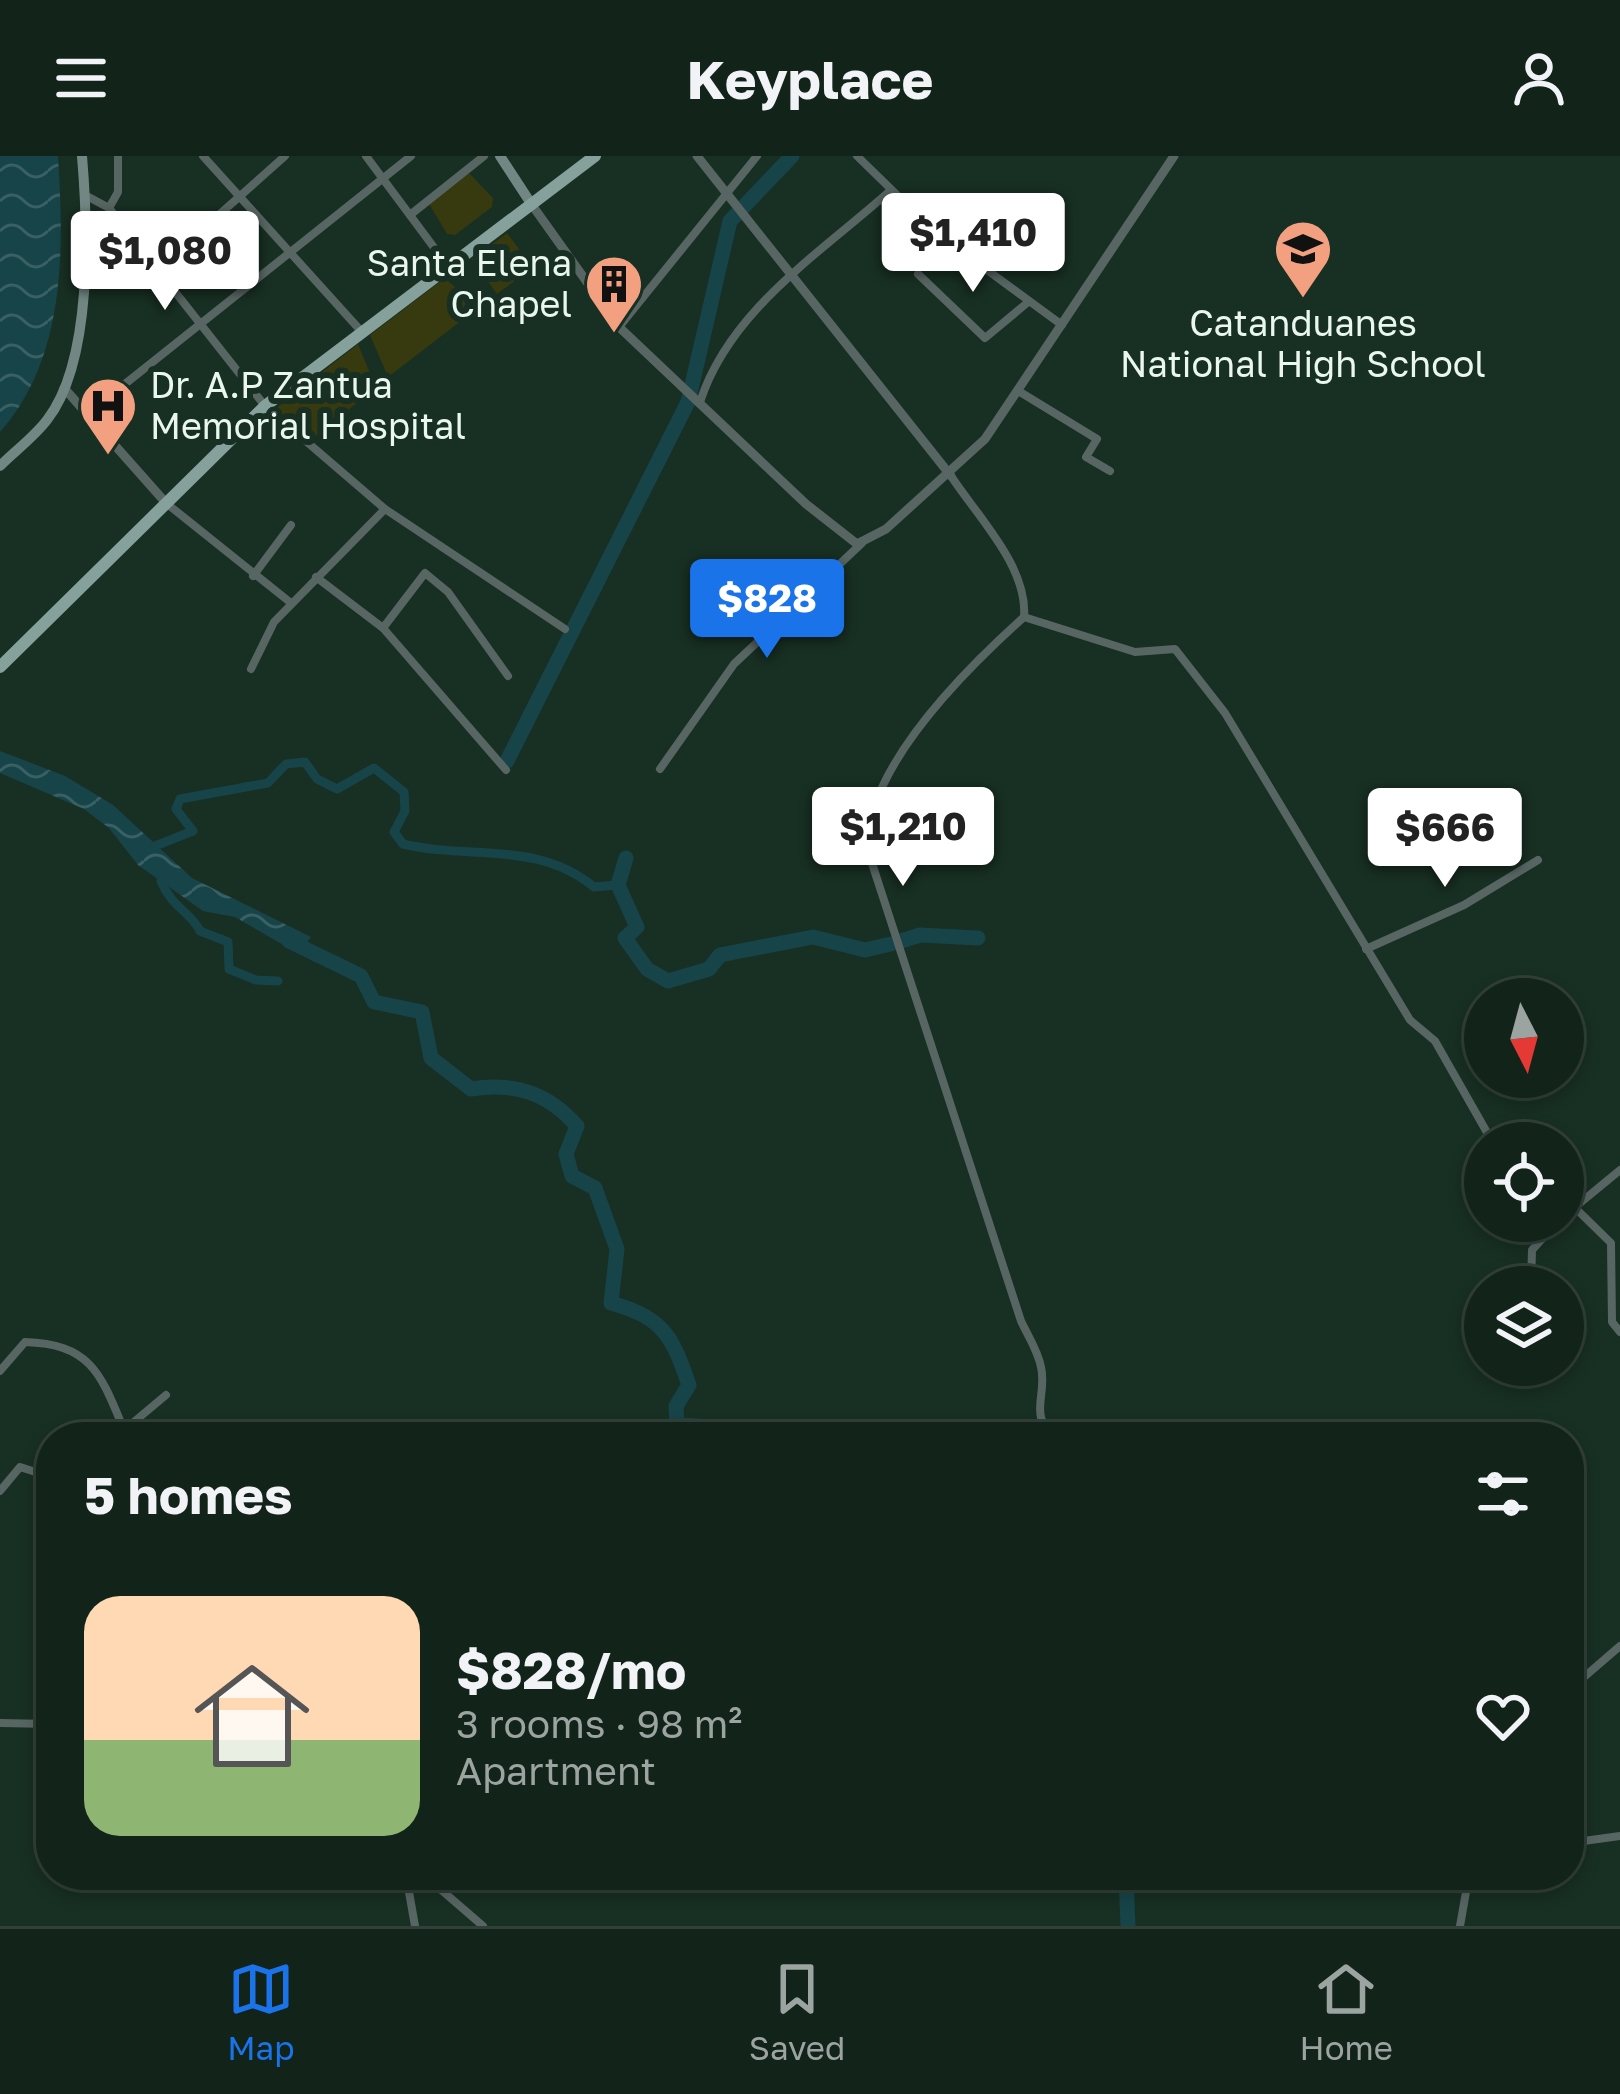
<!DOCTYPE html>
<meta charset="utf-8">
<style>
:root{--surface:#12231a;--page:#1f2f27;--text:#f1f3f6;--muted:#9ca4a2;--line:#314039;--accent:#1a73e8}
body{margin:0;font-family:"Golos Text",sans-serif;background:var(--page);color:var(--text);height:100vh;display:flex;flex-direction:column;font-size:45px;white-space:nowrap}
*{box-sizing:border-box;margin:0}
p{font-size:39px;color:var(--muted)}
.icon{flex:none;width:66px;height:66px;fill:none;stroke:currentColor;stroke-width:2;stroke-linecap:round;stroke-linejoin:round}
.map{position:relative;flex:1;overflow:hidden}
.panel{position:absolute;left:36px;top:1266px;width:1548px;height:468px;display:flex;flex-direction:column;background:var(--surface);border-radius:48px;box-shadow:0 6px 18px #0003,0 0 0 3px var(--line)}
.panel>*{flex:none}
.needle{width:78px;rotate:174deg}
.buttons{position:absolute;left:1464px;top:822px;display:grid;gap:24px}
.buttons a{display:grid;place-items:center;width:120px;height:120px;border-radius:50%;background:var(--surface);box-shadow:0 6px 18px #0003,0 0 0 3px var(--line);font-size:60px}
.price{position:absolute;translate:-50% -102px;padding:0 27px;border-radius:12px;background:#fff;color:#222;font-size:39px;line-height:78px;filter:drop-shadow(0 3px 6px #0008)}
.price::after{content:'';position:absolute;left:50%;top:72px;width:36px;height:27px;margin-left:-18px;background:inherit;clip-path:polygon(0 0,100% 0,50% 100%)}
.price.on{background:var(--accent);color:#fff}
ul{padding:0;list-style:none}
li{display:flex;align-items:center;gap:36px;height:300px;padding:0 48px}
li span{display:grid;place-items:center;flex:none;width:336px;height:240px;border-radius:36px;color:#555}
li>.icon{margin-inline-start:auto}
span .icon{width:144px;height:144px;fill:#fffc;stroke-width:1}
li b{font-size:51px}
h2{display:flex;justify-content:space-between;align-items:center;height:144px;padding:0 48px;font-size:51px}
header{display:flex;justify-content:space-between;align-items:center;height:156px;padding:0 48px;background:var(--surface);font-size:54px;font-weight:700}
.tab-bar{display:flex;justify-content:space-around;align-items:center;height:168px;border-top:3px solid var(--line);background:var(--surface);font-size:33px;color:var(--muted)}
.tab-bar a{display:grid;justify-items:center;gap:6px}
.tab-bar .on{color:var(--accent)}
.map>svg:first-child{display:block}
.green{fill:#37390e}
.water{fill:url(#water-waves)}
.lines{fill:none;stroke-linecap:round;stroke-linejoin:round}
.canal{stroke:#174449;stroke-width:9}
.river{stroke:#174449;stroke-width:15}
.minor{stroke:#586663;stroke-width:8}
.tertiary{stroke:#586663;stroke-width:9}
.secondary{stroke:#728783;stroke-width:10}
.primary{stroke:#86a19c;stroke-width:12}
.labels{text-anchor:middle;stroke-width:12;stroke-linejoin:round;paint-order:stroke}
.poi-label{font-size:36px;fill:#e9f7ee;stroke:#182f23;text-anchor:end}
</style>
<header><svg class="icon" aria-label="menu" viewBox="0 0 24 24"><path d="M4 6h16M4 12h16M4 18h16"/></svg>Keyplace<svg class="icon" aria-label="person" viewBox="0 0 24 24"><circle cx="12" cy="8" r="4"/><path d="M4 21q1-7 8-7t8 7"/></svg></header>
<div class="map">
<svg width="1620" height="1770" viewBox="0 0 1620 1770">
<defs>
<pattern id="water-waves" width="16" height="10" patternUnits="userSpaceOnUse" patternTransform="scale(3)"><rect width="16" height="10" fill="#174449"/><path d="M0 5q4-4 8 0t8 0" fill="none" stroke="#396064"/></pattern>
</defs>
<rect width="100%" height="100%" fill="#182f23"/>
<g class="green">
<path d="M468,16l25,26 -1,9 -37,28 -8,-1 -19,-32z"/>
<path d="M507,77l26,35 -36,26 -25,-35z"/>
<path d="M445,122l31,28 -2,5 -86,66 -18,-42z"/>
<path d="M358,188l18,44 -67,53 -35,-31z"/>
</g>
<g class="water">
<path d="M0,0h58c6,95 8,201 -58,276z"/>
<path d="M0,595l65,25 48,29 79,73 119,59 -12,17 -64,-37 -32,-6 -65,-46 -29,-37 -25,-19 -84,-36z"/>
</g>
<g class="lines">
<g class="canal">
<path d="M155,690l38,-15 -17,-22 4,-10 88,-16 18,-19 19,-2 12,17 20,10 37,-21 30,24 1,19 -11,21 9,12c67,16 134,-4 191,43l24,-2"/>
<path d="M161,725c11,27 30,31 39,50l28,11 1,27 27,11 22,1"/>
</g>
<g class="river">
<path d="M507,605l181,-359 42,-181 62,-65"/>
<path d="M626,702l-8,27 19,42 -12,11 22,31 21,12 41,-12 11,-14 93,-18 52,13 26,-6"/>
<path d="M289,785l72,35 13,26 48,10 9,46 40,31c44,-7 77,4 106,37l-11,28 6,22 23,12 22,61 -6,54c53,15 61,33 78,82l-13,21 1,19 56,3 19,9"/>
<path d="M901,785l19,-6 58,3"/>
<path d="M1126,1719l2,51"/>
</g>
<g class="minor">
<path d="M203,0l158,175"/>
<path d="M366,0l81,109"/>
<path d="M857,0l77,75 128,94"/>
<path d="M85,39l24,13 156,198 120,103 180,120"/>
<path d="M109,52l9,-16v-36"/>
<path d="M410,59l74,-59"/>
<path d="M158,113l127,-113"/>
<path d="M918,118l67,64 42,-35"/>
<path d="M619,171l138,-171"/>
<path d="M1020,236l77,47 -11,18 24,14"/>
<path d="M700,246c30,-93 122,-150 191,-212"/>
<path d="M86,259l325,-259"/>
<path d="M951,320c27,41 77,91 73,141 -59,53 -157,149 -157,231l154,473c7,15 17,30 20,46 7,29 -16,53 19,70"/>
<path d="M166,347l125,100"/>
<path d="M253,420l38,-51"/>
<path d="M316,421l67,51 123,142"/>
<path d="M1024,461l111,35 40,-3 50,64 185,307 25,21 58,102"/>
<path d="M383,472l42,-55 23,19 60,84"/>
<path d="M251,513l23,-47 111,-113"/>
<path d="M660,613l74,-105 128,-121"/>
<path d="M1366,793l98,-44 74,-45"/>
<path d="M1563,1040l48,47 1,79 8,10"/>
<path d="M1563,1061l57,-47"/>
<path d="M1531,1131l1,-37 26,-29"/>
<path d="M0,1215l25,-29c67,2 76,33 99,88"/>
<path d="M116,1281l50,-42"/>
<path d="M0,1335l20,-24 25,8 6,-4"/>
<path d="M1569,1534l51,-44"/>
<path d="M0,1567l51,1"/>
<path d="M1569,1687l51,-7"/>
<path d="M406,1719l9,51"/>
<path d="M424,1719l59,51"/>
<path d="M1460,1770l9,-51"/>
</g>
<g class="tertiary">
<path d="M697,0l254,320"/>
<path d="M532,49l87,122 187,177 51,40 29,-15 99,-90 189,-283"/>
<path d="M64,232l102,115"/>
</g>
<g class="secondary">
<path d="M500,0l32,49"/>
<path d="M0,310c15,-15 34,-29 47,-46 46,-59 41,-193 35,-264"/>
</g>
<path class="primary" d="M0,511l265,-261 330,-250"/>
</g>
<defs>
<symbol id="school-pin" viewBox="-11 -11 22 30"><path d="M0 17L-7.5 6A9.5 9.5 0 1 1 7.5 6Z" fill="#f2a080" stroke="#182f23"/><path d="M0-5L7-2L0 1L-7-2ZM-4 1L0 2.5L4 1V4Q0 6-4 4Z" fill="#111"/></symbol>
<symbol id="building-pin" viewBox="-11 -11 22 30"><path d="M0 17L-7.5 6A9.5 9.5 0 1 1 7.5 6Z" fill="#f2a080" stroke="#182f23"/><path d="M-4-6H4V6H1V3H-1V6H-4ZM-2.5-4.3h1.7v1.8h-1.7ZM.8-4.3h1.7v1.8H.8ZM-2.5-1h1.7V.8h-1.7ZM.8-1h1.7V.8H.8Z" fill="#111"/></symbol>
<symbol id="hospital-pin" viewBox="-11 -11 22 30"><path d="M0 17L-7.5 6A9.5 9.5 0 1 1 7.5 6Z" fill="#f2a080" stroke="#182f23"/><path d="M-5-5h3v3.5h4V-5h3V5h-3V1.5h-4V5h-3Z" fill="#111"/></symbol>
</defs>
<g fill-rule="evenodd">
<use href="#school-pin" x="1270" y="60" width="66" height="90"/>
<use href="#building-pin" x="581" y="95" width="66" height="90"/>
<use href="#hospital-pin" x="75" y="217" width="66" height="90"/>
</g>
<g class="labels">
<g class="poi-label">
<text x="572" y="120">Santa Elena<tspan x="572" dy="41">Chapel</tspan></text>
<text x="1303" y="180" text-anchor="middle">Catanduanes<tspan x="1303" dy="41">National High School</tspan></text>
<text x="150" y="242" text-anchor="start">Dr. A.P Zantua<tspan x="150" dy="41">Memorial Hospital</tspan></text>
</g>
</g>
</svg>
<div class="buttons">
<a><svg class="needle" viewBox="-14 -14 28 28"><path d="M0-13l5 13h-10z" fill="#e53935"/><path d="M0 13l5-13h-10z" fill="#9ca4a2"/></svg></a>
<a><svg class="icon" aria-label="locate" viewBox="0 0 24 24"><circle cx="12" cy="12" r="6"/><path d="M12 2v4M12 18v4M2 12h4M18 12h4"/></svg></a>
<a><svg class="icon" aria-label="layers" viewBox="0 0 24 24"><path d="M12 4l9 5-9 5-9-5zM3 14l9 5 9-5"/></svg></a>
</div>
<b class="price" style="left:973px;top:139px">$1,410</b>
<b class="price" style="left:165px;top:157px">$1,080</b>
<b class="price on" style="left:767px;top:505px">$828</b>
<b class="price" style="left:903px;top:733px">$1,210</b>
<b class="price" style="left:1445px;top:734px">$666</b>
<section class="panel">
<h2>5 homes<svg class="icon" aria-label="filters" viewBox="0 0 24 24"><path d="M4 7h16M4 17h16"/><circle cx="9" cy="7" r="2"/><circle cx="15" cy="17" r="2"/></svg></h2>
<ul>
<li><span style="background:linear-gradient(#ffd9b3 60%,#8fb573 0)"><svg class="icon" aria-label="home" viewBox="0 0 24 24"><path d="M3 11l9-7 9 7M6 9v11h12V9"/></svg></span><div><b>$828/mo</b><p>3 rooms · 98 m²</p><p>Apartment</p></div><svg class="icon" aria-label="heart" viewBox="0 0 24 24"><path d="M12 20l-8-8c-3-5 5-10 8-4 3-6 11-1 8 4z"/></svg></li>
</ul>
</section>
</div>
<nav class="tab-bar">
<a class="on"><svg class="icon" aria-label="map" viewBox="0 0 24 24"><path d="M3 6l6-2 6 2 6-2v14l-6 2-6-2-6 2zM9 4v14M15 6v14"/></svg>Map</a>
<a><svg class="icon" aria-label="saved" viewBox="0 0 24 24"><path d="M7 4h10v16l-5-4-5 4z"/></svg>Saved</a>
<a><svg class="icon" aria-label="home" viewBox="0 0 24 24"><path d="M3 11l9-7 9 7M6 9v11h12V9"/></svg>Home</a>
</nav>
